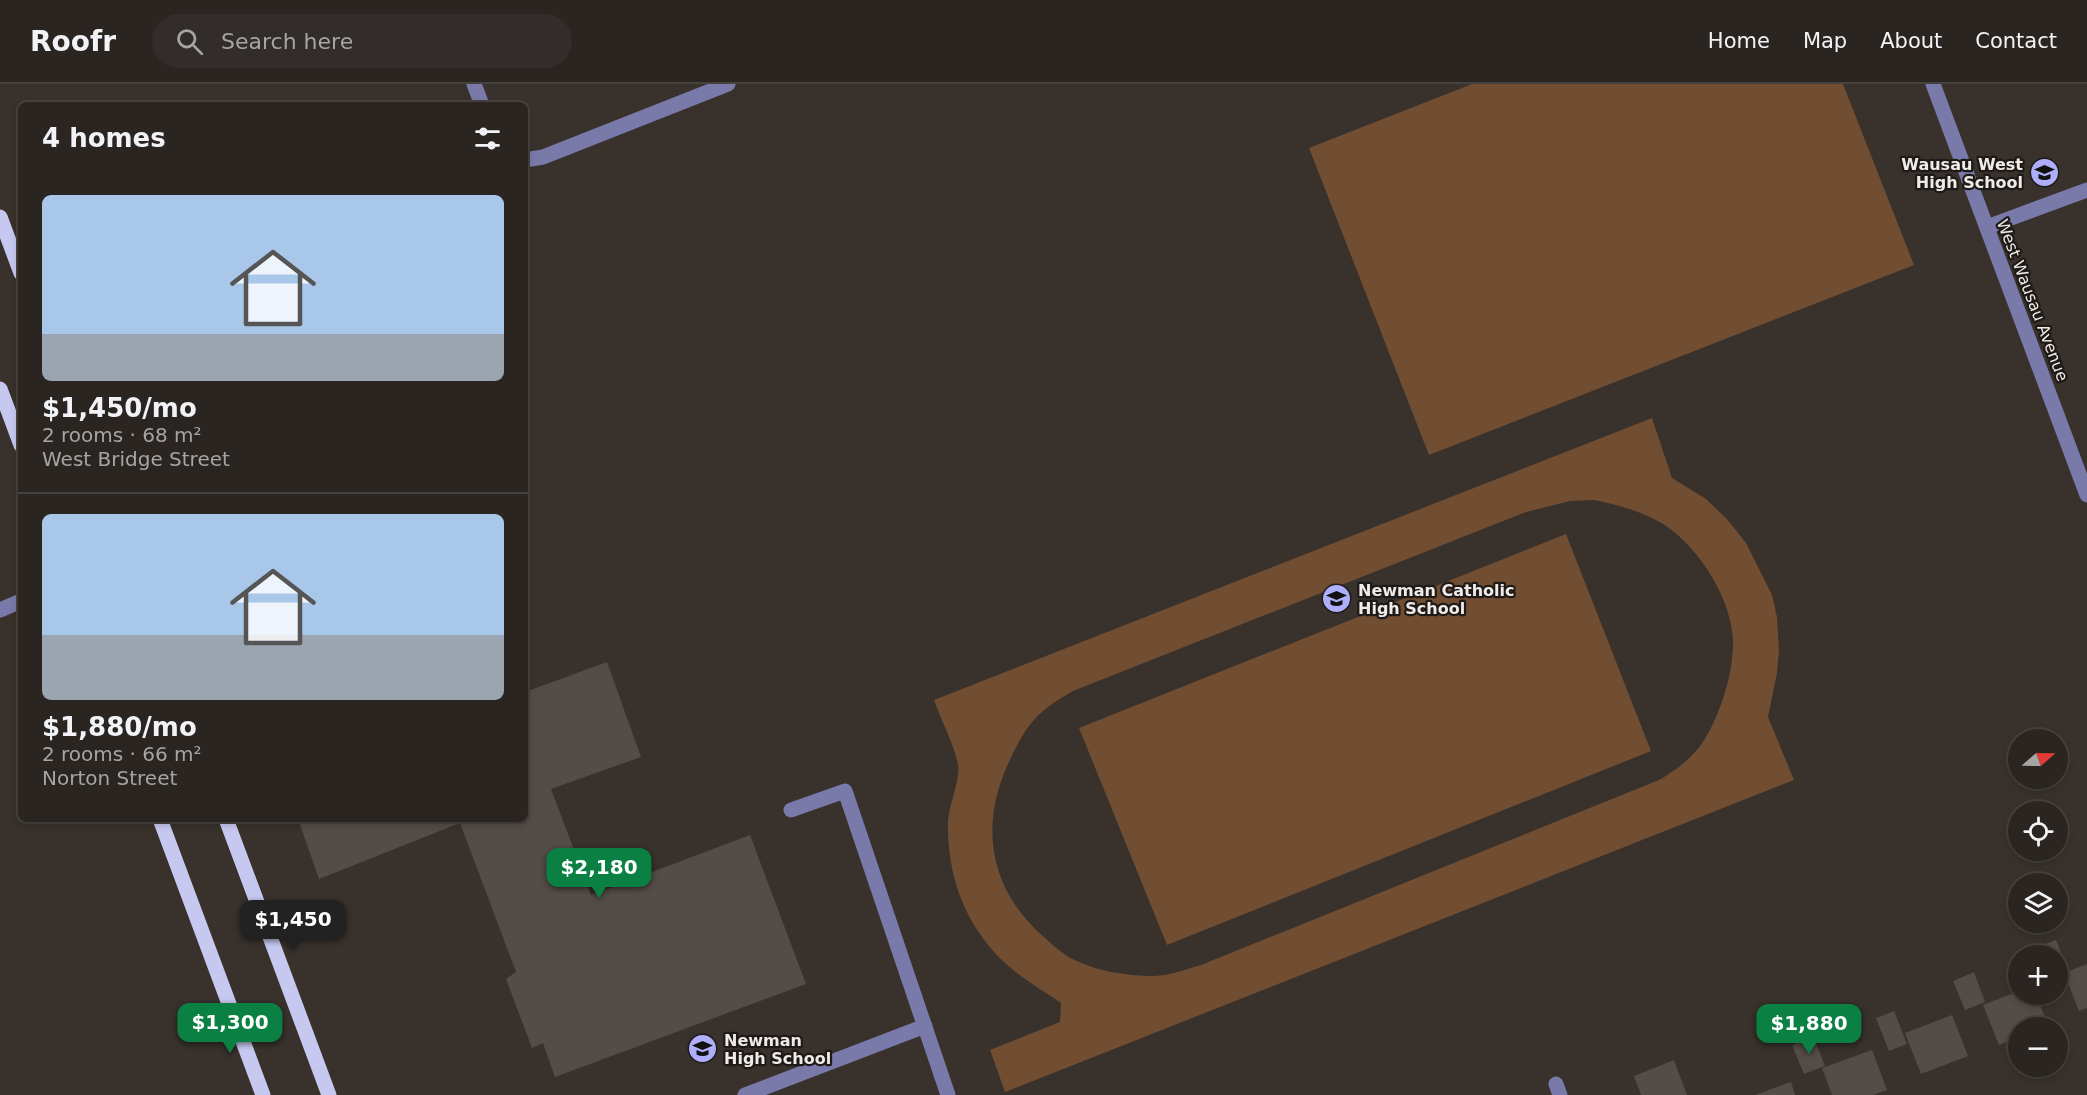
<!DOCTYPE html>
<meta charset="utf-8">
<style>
:root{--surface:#2a2521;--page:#322d2a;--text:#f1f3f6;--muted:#a5a5a5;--line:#46423f;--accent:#0b8043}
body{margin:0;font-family:"DejaVu Sans",sans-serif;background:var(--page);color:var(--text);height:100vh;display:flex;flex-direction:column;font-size:22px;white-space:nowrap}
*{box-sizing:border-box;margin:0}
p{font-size:20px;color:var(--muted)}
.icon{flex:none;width:33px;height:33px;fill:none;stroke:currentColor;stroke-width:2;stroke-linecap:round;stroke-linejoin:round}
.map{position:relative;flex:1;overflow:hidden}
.sheet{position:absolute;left:18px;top:18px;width:510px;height:720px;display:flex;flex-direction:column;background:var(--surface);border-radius:9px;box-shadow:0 3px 9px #0003,0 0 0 2px var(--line)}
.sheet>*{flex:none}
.needle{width:39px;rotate:70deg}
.controls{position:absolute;left:2008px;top:645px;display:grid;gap:12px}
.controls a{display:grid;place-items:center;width:60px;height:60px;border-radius:50%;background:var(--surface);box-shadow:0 3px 9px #0003,0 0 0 2px var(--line);font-size:30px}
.price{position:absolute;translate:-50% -51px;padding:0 14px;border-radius:12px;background:var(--accent);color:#fff;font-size:20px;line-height:39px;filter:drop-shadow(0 2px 3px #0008)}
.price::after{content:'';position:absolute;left:50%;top:36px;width:18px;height:14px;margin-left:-9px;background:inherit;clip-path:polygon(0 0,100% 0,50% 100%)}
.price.current{background:#222;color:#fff}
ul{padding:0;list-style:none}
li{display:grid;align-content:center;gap:12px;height:318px;padding:0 24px}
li+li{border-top:2px solid var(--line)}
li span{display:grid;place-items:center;height:186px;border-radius:9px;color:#555}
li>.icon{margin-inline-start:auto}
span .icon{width:108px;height:108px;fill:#fffc;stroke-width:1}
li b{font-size:26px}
h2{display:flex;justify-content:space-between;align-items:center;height:72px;padding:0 24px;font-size:26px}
header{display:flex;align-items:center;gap:36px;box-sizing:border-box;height:84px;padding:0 30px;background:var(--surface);border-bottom:2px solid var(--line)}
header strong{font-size:28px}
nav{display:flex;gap:33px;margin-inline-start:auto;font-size:21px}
.search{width:420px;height:54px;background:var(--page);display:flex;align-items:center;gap:15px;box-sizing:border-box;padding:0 21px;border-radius:33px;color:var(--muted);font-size:22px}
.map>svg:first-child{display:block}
.green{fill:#714d31;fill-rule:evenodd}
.building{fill:#544c47}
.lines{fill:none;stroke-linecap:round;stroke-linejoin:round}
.minor{stroke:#7a7aaa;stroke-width:15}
.major{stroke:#c7c8f0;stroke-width:15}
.labels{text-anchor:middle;stroke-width:4.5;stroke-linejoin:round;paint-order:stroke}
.poi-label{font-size:16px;font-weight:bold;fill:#f0ebe8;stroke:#1d1a18;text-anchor:start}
.street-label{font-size:16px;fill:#f0ebe8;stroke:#1d1a18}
</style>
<header>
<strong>Roofr</strong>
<div class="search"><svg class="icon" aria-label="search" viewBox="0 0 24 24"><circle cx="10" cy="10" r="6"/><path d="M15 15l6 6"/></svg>Search here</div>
<nav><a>Home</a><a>Map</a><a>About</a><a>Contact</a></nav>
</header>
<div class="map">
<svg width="2087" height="1011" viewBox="0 0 2087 1011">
<rect width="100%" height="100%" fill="#38312c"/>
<g class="green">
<path d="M1472,0h371l71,181 -485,190 -120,-307z"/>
<path d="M1652,334l20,60 34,21 21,20 19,24 26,52 5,22 2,33 -2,23 -9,44 26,63 -789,312 -15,-42 70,-28 1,-19c-16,-11 -33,-21 -49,-34 -44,-37 -65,-89 -64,-146 0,-16 13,-45 10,-58 -4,-21 -17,-45 -24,-65zM1594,416c24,5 51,12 72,26 34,23 66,74 67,115 0,25 -6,49 -15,71 -6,15 -14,32 -26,43 -9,10 -21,18 -33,25l-458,185c-17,5 -35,12 -53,11 -24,-1 -50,-5 -71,-15 -13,-5 -23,-15 -33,-24 -54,-46 -65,-110 -36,-173 18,-39 28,-52 65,-73l453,-179 44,-11z"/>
<path d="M1566,450l85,217 -484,194 -88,-217z"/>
</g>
<g class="building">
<path d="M607,578l34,95 -90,32 40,106 159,-60 56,149 -251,93 -12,-34 -11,5 -26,-69 10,-7 -56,-149 -141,56 -21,-60h227v-127z"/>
<path d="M2056,856l12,30 -10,3v-17h-21l-2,-8z"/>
<path d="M2087,880v44l-8,3 -15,-38z"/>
<path d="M1974,888l11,30 -20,8 -12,-29z"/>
<path d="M2019,907v3h17l12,31 -5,3h-24v9l-20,8 -16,-40z"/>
<path d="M1894,927l13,33 -18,7 -13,-33z"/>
<path d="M1952,931l16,41 -47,18 -16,-41z"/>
<path d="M1813,952l12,30 -21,8 -12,-29z"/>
<path d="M1872,966l15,40 -14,5h-41l-10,-27z"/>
<path d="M1674,976l13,35h-46l-7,-19z"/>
<path d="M1791,998l4,13h-40z"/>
</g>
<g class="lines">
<g class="minor">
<path d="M474,0l8,21"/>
<path d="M1933,0l154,411"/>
<path d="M525,76l18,-3 185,-73"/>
<path d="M1987,143l100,-37"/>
<path d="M0,526l21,-9"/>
<path d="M791,726l54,-19 103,304"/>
<path d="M1556,1000l4,11"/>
<path d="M745,1011l180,-69"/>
</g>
<g class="major">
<path d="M0,133l21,56"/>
<path d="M0,305l21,56"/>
<path d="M160,735l103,276"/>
<path d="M226,735l103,276"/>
</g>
</g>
<defs>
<symbol id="school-disc" viewBox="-11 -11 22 22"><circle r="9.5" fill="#aeaefa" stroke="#1d1a18"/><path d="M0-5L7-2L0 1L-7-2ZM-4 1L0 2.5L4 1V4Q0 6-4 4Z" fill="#111"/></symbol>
</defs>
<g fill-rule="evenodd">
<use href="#school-disc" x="2028" y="72" width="33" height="33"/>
<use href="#school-disc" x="1320" y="498" width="33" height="33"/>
<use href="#school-disc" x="686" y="948" width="33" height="33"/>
</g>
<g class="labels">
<g class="poi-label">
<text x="2023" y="86" text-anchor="end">Wausau West<tspan x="2023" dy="18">High School</tspan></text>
<text x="1358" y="512">Newman Catholic<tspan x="1358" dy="18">High School</tspan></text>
<text x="724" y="962">Newman<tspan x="724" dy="18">High School</tspan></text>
</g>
<g class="street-label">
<text transform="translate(2033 216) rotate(69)" y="6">West Wausau Avenue</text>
</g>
</g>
</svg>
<div class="controls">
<a><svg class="needle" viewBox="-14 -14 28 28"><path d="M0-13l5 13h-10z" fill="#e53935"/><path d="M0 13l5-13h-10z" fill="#a5a5a5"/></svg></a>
<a><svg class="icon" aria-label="locate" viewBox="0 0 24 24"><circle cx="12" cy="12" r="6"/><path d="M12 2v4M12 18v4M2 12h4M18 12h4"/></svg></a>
<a><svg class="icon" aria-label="layers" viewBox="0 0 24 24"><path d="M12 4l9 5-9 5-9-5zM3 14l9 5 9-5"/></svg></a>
<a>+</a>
<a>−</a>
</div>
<b class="price" style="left:599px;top:815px">$2,180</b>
<b class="price current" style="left:293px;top:867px">$1,450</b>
<b class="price" style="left:230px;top:970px">$1,300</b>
<b class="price" style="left:1809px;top:971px">$1,880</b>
<section class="sheet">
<h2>4 homes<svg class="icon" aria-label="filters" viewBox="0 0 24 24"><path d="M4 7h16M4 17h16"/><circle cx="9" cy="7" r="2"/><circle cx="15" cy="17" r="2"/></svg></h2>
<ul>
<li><span style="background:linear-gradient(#a9c7e8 75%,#9aa5b1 0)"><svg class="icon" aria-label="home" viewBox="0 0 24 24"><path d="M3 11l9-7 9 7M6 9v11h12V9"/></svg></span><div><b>$1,450/mo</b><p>2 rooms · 68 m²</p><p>West Bridge Street</p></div></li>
<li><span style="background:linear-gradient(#a9c7e8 65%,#9aa5b1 0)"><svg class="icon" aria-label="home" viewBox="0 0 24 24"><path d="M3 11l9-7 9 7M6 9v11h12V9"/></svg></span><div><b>$1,880/mo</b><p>2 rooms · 66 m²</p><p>Norton Street</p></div></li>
</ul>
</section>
</div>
